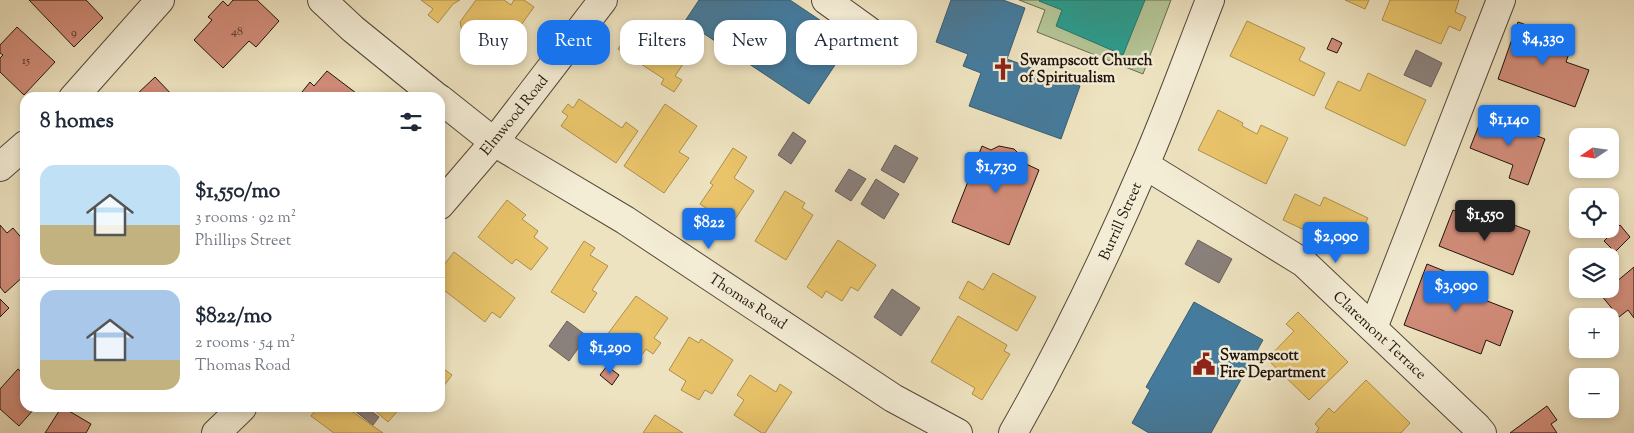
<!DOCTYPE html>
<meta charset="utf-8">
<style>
:root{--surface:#fff;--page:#f2f2f3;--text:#1f2937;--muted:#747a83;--line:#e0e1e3;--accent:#1a73e8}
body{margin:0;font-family:"Sorts Mill Goudy",serif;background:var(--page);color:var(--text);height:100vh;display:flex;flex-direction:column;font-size:19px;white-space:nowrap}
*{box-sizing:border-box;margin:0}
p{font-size:16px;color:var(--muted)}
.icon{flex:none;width:28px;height:28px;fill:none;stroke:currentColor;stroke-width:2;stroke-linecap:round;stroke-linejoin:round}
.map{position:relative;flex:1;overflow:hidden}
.panel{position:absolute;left:20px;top:92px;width:425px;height:320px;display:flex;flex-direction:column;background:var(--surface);border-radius:15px;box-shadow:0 2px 8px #0003}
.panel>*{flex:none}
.hud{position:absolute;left:460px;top:20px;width:475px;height:45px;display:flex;gap:10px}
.needle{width:32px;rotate:257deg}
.fabs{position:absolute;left:1569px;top:128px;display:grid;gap:10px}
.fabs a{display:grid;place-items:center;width:50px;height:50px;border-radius:10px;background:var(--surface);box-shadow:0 2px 8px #0003;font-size:25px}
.price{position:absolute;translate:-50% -42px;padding:0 11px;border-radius:5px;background:var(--accent);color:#fff;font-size:16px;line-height:32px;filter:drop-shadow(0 1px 2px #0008)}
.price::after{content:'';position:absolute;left:50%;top:30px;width:15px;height:11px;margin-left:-8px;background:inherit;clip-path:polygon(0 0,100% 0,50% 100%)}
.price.current{background:#222;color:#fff}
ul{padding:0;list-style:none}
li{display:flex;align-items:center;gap:15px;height:125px;padding:0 20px}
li+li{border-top:1px solid var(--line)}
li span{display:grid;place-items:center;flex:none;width:140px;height:100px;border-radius:15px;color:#555}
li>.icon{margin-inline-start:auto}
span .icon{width:60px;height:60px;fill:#fffc;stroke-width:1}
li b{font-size:21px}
h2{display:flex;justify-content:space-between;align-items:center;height:60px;padding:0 20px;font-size:21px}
.pill{padding:0 18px;border-radius:15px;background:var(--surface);box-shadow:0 2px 8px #0003;font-size:18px;line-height:45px}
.pill.current{background:var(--accent);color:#fff}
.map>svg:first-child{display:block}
.green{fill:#b4c596;stroke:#6a6c52}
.homes{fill:#e9c46a;stroke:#ad8f4e}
.schools{fill:#2a9d8f;stroke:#277468}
.public{fill:#457b9d;stroke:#3a5c72}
.industry{fill:#8a817c;stroke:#6a605b}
.building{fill:#d18c79;stroke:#20130d}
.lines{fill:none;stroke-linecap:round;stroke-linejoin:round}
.minor-casing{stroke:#54473a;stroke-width:30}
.minor{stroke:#f4edd6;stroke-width:28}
.labels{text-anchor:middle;stroke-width:5;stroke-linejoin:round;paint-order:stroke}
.number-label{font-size:12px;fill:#4c3128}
.poi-label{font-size:15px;font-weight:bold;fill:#20130d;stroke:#f4edd6;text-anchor:start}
.street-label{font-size:15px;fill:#20130d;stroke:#f4edd6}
</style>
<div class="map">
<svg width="1634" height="433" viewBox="0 0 1634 433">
<rect width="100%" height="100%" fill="#eee3c0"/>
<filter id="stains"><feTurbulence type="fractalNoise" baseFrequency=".004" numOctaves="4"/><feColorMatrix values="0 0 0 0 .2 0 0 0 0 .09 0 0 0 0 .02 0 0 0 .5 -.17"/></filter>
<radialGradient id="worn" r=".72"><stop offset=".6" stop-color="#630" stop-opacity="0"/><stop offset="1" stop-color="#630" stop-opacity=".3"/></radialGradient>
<path class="green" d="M1019,0h152l-28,74 -106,-42 8,-22z"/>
<g class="homes">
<path d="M421,0h39l-7,4 -15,19 -10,-8 5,-6z"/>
<path d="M476,0h28l7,5 3,-5h10l10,7 -31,43 -9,3 -32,-22 -2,-9z"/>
<path d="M1345,0h24l-4,9z"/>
<path d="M1390,0h69l-4,12 11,5 -6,14 -11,-5 -8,18 -59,-24z"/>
<path d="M1247,21l58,27 -6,12 26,13 -11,23 -84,-40z"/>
<path d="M635,23l52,35 -12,18 7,4 -8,12 -13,-8 3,-5 -46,-30z"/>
<path d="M1368,73l58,27 -21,46 -80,-38 13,-27 22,10z"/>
<path d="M579,99l43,29 4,-6 12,9 -22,32 -55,-37 7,-10 -6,-4 6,-8 5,4z"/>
<path d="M665,104l32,22 -18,26 10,6 -25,35 -40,-27z"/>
<path d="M1218,110l25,13 -1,3 15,8 4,-9 27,13 -22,46 -68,-34z"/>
<path d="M733,148l14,9 -13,21 20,13 -23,34 -31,-21 13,-19 -3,-2z"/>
<path d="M785,191l20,12 -3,5 11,7 -27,45 -31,-19z"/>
<path d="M1295,194l25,12 4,-9 44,21 -16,34 -69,-32z"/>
<path d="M507,200l19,15 -4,4 16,12 -4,6 14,11 -17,22 -15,-11 -4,5 -34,-27z"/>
<path d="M838,240l38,25 -18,26 -7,-4 -9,14 -16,-10 -4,7 -15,-11z"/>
<path d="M584,241l11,7 -5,7 18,11 -16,24 5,3 -13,20 -33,-21z"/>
<path d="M454,252l61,46 -15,20 -8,-6 -7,10 -45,-35v-17z"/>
<path d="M993,273l43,24 -19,34 -58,-33 9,-17 15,9z"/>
<path d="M636,296l32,22 -14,20 7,5 -8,11 -7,-5 -9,13 -27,-18 3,-4 -6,-5z"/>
<path d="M1298,312l50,50 -39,38 -42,-41 27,-28 -8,-7z"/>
<path d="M958,316l49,29 -3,6 6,3 -28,46 -10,-6 3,-6 -44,-26z"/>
<path d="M689,337l10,6 2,-4 32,21 -21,34 -7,-4 -6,10 -18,-10 5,-9 -17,-11z"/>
<path d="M440,366l12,9 -12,16z"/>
<path d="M750,375l26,17 4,-8 12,8 -27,41h-3l-28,-18 10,-15 -7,-5z"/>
<path d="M1366,380l44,43 -9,10h-85l3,-5 -4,-4 14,-16 5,5z"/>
<path d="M317,408h30l36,25h-49l-23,-17z"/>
<path d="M372,408h28l-12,14z"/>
<path d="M655,415l28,18h-40z"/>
</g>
<path class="schools" d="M1040,0h105l-22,55 -67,-29 6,-16 -23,-9z"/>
<g class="public">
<path d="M699,0h91l61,41 -42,63 -124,-83z"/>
<path d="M951,0h52l22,8 -18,51 73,27 -19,53 -92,-33 12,-33 -18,-7 5,-12 -32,-12z"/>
<path d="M1194,302l69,38 -52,93h-62l-17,-10 18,-33 -4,-3z"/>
</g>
<g class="industry">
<path d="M1416,50l26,13 -11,24 -27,-12z"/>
<path d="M793,132l13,9 -15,23 -13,-9z"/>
<path d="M895,145l23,13 -14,25 -23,-13z"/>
<path d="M849,169l17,10 -15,22 -16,-10z"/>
<path d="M876,179l23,15 -15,25 -23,-15z"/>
<path d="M1198,240l34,19 -13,24 -34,-19z"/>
<path d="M892,289l28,19 -19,28 -27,-19z"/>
<path d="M567,321l20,15 -18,25 -20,-15z"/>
<path d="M357,408h10l12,9 -6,8 -18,-14z"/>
</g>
<g class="building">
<path d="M29,0h57l17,18 -29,29z"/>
<path d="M233,0h24l22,21 -23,26 -7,-6 -26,27 -29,-28 18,-20 -4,-3 15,-16 5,5z"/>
<path d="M1518,22l55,20 -7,20 23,8 -14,37 -77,-28z"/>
<path d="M17,27l38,35 -31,33 -24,-23v-14l3,-3 -3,-2v-8z"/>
<path d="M1332,38l10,5 -5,10 -10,-4z"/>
<path d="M327,71l29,22 -3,5 -55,-1 12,-15 4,4z"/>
<path d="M155,77l20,21h-42z"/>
<path d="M1483,115l62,24 -17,46 -19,-7 4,-13 -43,-17z"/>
<path d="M982,146l9,4 8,-4 15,3 7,7 3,7 15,7 -30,75 -57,-23z"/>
<path d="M1453,210l53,20 3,-7 21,8 -17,44 -74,-29z"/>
<path d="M0,225l7,8 6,-5 12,14v33l-20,18 -5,-6z"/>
<path d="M1620,225l10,12 -15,15 -11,-11z"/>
<path d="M1427,264l27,11 -2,5 9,3 -2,7 54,21 -13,35 -14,-6 -5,14 -77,-29z"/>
<path d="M1634,267v51l-6,-8 -9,7 -18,-22 9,-6v-2z"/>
<path d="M0,299l9,9 -9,9z"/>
<path d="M607,366l12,9 -7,10 -12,-10z"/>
<path d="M18,369l7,6v33h10l-16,18 -19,-17v-20z"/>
<path d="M1547,406l10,14 -6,4 6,9h-47z"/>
<path d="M61,408h3l27,16 -5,9h-41z"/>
</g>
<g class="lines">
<defs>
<g id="minor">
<path d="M322,0l31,29 85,69"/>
<path d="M826,0l43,31"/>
<path d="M73,98l87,-98"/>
<path d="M440,99l54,43 131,78 268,178 65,35"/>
<path d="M1145,165l159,98 173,164 5,6"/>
<path d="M0,167l25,-22"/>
<path d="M440,205l54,-63 109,-142"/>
<path d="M1373,328l128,-328"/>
<path d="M216,433l26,-25"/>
<path d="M1013,433c49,-86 92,-175 131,-266 24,-55 44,-111 66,-167"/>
</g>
</defs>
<use href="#minor" class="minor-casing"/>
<use href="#minor" class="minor"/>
</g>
<defs>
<symbol id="church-bare" viewBox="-9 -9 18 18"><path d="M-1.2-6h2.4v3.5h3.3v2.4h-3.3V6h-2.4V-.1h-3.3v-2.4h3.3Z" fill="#8f2418" stroke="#f4edd6" stroke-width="2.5" paint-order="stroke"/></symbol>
<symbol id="civic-bare" viewBox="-9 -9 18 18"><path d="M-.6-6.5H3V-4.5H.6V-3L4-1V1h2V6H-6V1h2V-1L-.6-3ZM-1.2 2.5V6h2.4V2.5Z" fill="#8f2418" stroke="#f4edd6" stroke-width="2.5" paint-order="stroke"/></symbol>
</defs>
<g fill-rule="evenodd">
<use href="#church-bare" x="987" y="53" width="32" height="32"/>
<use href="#civic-bare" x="1188" y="348" width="32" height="32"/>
</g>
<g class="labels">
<g class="number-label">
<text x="237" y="35">48</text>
<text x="74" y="36">9</text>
<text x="26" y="64">15</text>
</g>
<g class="poi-label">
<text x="1020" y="65">Swampscott Church<tspan x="1020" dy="17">of Spiritualism</tspan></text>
<text x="1220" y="360">Swampscott<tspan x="1220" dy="17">Fire Department</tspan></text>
</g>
<g class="street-label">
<text transform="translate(514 115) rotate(-51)" y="5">Elmwood Road</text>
<text transform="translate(1120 221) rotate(-66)" y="5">Burrill Street</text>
<text transform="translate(748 301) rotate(33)" y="5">Thomas Road</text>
<text transform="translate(1380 335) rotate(43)" y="5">Claremont Terrace</text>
</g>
</g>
<rect width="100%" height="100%" filter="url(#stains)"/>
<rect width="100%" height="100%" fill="url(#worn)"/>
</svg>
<div class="fabs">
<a><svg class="needle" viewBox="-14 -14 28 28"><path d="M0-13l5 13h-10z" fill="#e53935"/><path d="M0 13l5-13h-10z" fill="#747a83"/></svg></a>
<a><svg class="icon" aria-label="locate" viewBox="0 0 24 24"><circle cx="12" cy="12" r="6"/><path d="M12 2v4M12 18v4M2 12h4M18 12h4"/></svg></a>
<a><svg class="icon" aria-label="layers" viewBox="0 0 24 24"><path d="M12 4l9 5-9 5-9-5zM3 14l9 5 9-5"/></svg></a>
<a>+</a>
<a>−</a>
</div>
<b class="price" style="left:1543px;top:66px">$4,330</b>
<b class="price" style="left:1509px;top:147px">$1,140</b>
<b class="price" style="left:996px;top:194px">$1,730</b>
<b class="price current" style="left:1485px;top:242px">$1,550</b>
<b class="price" style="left:709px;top:250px">$822</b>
<b class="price" style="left:1336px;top:264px">$2,090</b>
<b class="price" style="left:1456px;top:313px">$3,090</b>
<b class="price" style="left:610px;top:375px">$1,290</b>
<div class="hud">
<a class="pill">Buy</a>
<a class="pill current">Rent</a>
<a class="pill">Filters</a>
<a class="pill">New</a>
<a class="pill">Apartment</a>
</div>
<section class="panel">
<h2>8 homes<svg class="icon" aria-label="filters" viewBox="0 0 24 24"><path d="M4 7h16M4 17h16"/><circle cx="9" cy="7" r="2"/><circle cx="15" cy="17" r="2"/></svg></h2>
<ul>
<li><span style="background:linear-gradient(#bfe0f5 60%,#c2b280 0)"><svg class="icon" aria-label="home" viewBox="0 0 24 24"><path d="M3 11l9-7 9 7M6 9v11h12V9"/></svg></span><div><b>$1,550/mo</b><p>3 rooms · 92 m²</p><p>Phillips Street</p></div></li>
<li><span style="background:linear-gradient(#a9c7e8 70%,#c2b280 0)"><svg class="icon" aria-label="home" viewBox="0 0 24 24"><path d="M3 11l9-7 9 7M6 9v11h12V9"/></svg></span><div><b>$822/mo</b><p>2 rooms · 54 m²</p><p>Thomas Road</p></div></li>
</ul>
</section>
</div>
